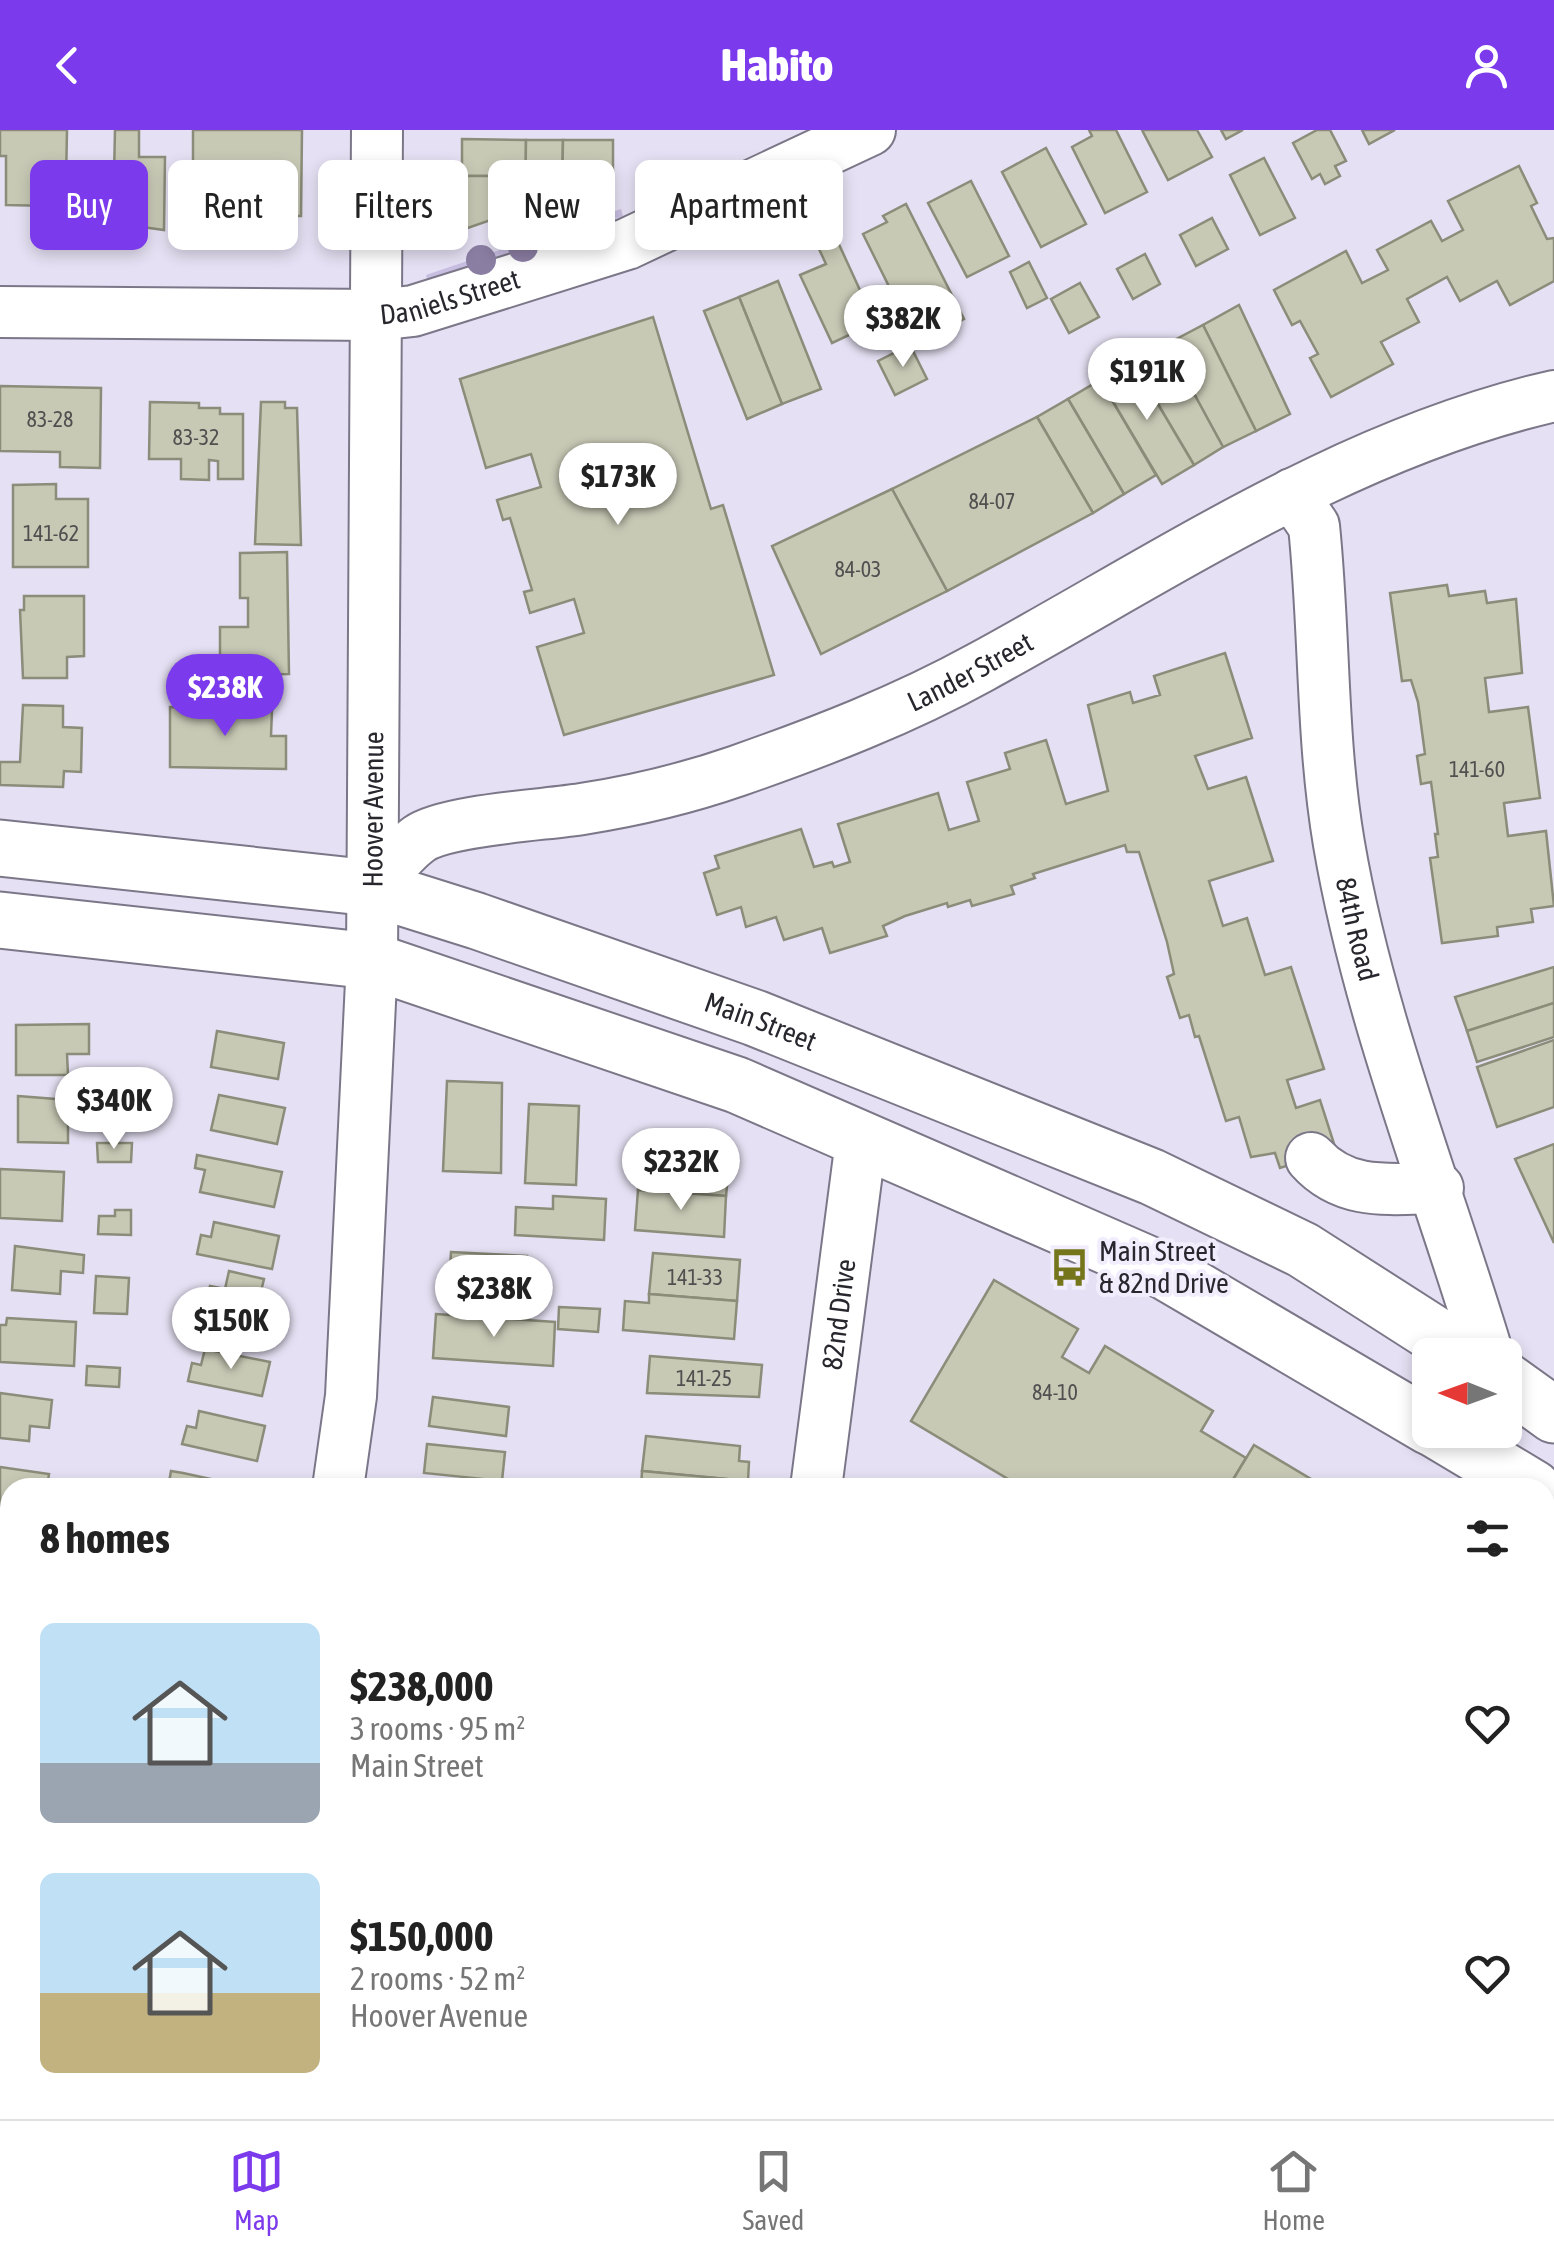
<!DOCTYPE html>
<meta charset="utf-8">
<style>
:root{--surface:#fff;--page:#f2f2f2;--text:#222;--muted:#767676;--line:#e0e0e0;--accent:#7c3aed}
body{margin:0;font-family:"Asap Condensed",sans-serif;background:var(--page);color:var(--text);height:100vh;display:flex;flex-direction:column;font-size:38px;white-space:nowrap}
*{box-sizing:border-box;margin:0}
p{font-size:32px;color:var(--muted)}
.icon{flex:none;width:55px;height:55px;fill:none;stroke:currentColor;stroke-width:2;stroke-linecap:round;stroke-linejoin:round}
.map{position:relative;flex:1;overflow:hidden}
.drawer{position:absolute;left:0px;top:1348px;width:1555px;height:642px;display:flex;flex-direction:column;background:var(--surface);border-radius:30px 30px 0 0;box-shadow:0 5px 15px #0003}
.drawer>*{flex:none}
.top-card{position:absolute;left:30px;top:30px;width:1000px;height:90px;display:flex;gap:20px}
.needle{width:65px;rotate:271deg}
.fabs{position:absolute;left:1412px;top:1208px;display:grid;gap:20px}
.fabs a{display:grid;place-items:center;width:110px;height:110px;border-radius:15px;background:var(--surface);box-shadow:0 5px 15px #0003;font-size:50px}
.price{position:absolute;translate:-50% -85px;padding:0 22px;border-radius:35px;background:#fff;color:#222;font-size:32px;line-height:65px;filter:drop-shadow(0 2px 5px #0008)}
.price::after{content:'';position:absolute;left:50%;top:60px;width:30px;height:22px;margin-left:-15px;background:inherit;clip-path:polygon(0 0,100% 0,50% 100%)}
.price.active{background:var(--accent);color:#fff}
ul{padding:0;list-style:none}
li{display:flex;align-items:center;gap:30px;height:250px;padding:0 40px}
li span{display:grid;place-items:center;flex:none;width:280px;height:200px;border-radius:15px;color:#555}
li>.icon{margin-inline-start:auto}
span .icon{width:120px;height:120px;fill:#fffc;stroke-width:1}
li b{font-size:42px}
h2{display:flex;justify-content:space-between;align-items:center;height:120px;padding:0 40px;font-size:42px}
.tag{padding:0 35px;border-radius:15px;background:var(--surface);box-shadow:0 5px 15px #0003;font-size:35px;line-height:90px}
.tag.active{background:var(--accent);color:#fff}
header{display:flex;justify-content:space-between;align-items:center;height:130px;padding:0 40px;background:var(--accent);color:#fff;font-size:45px;font-weight:800}
.tab-bar{display:flex;justify-content:space-around;align-items:center;height:140px;border-top:2px solid var(--line);background:var(--surface);font-size:28px;color:var(--muted)}
.tab-bar a{display:grid;justify-items:center;gap:5px}
.tab-bar .active{color:var(--accent)}
.map>svg:first-child{display:block}
.green{fill:#c8bee1}
.building{fill:#c8c9b5;stroke:#8b8c79;stroke-width:2.5}
.lines{fill:none;stroke-linecap:round;stroke-linejoin:round}
.minor-casing{stroke:#7c7788;stroke-width:54}
.major-casing{stroke:#7c7788;stroke-width:59}
.minor{stroke:#fff;stroke-width:50}
.major{stroke:#fff;stroke-width:55}
.tree{fill:#8b7ea3}
.labels{text-anchor:middle;stroke-width:8;stroke-linejoin:round;paint-order:stroke}
.number-label{font-size:22px;fill:#515050}
.street-label{font-size:28px;fill:#29272e;stroke:#f2edfd}
.poi-label{font-size:28px;fill:#29272e;stroke:#f2edfd;text-anchor:start}
</style>
<header><svg class="icon" aria-label="back" viewBox="0 0 24 24"><path d="M15 5l-7 7 7 7"/></svg>Habito<svg class="icon" aria-label="person" viewBox="0 0 24 24"><circle cx="12" cy="8" r="4"/><path d="M4 21q1-7 8-7t8 7"/></svg></header>
<div class="map">
<svg width="1554" height="1989" viewBox="0 0 1554 1989">
<rect width="100%" height="100%" fill="#e5e0f3"/>
<path class="green" d="M621,79l2,7 -195,66 -2,-7z"/>
<g class="building">
<path d="M0,0h67l-1,52h-13v24l-47,-1v-49h-6z"/>
<path d="M115,0h24v27h26l-1,73 -51,-7z"/>
<path d="M193,0h109l-1,86h-38v-9h-35v16h-35z"/>
<path d="M1089,0h27l31,62 -42,21 -33,-66 20,-11z"/>
<path d="M1142,0h55l15,27 -44,23z"/>
<path d="M1221,0h22l-17,9z"/>
<path d="M1317,0h13l16,31 -11,5 5,10 -15,8 -5,-10 -8,5 -19,-36z"/>
<path d="M1362,0h33l-26,14z"/>
<path d="M462,9l64,1v36h-64z"/>
<path d="M526,10h37l-1,57 -37,11z"/>
<path d="M563,10h50v39l-51,18z"/>
<path d="M1046,18l40,76 -45,23 -39,-75z"/>
<path d="M1264,28l31,60 -35,17 -30,-60z"/>
<path d="M1519,36l18,37 -6,3 16,33 7,-1v43l-44,24 -13,-24 -37,20 -13,-24 -40,22 12,23 -38,20 12,22 -62,33 -21,-39 8,-4 -18,-33 -8,4 -18,-35 72,-39 16,32 26,-13 -11,-20 54,-29 11,20 21,-11 -15,-29z"/>
<path d="M462,46h64l-1,32 -63,22z"/>
<path d="M971,51l38,75 -42,21 -39,-74z"/>
<path d="M906,74l58,115 -47,24 -54,-109 24,-12 -4,-6z"/>
<path d="M1212,88l16,31 -32,17 -16,-31z"/>
<path d="M837,110l38,83 -43,20 -32,-68 26,-11 -7,-15z"/>
<path d="M1145,124l15,30 -27,15 -16,-30z"/>
<path d="M1029,132l18,36 -20,10 -17,-36z"/>
<path d="M778,151l43,108 -39,15 -43,-107z"/>
<path d="M1080,153l19,34 -30,16 -18,-34z"/>
<path d="M739,167l43,107 -35,15 -43,-108z"/>
<path d="M1239,175l51,109 -34,17 -53,-106z"/>
<path d="M653,187l58,192 12,-4 51,170 -210,60 -27,-88 47,-14 -10,-34 -44,14 -6,-21 8,-2 -22,-72 -7,2 -6,-20 44,-13 -10,-33 -45,14 -26,-89z"/>
<path d="M1203,195l53,106 -33,16 -56,-103z"/>
<path d="M1167,214l56,103 -29,18 -61,-103z"/>
<path d="M910,215l17,34 -32,16 -17,-34z"/>
<path d="M1133,232l61,103 -32,19 -62,-104z"/>
<path d="M1100,250l56,95 -32,19 -56,-95z"/>
<path d="M0,256l101,2 -1,80 -40,-1v-15l-60,-1z"/>
<path d="M1068,269l56,95 -31,19 -56,-96z"/>
<path d="M150,272l49,1v5h21v6h23v65h-25v-18l-9,-1v20l-28,-1v-20h-32z"/>
<path d="M261,272h24v6h12l4,137 -46,-1z"/>
<path d="M1037,287l56,96 -146,78 -55,-102z"/>
<path d="M56,354v15h32v68h-75v-82z"/>
<path d="M892,359l55,102 -126,63 -49,-108z"/>
<path d="M287,422l2,122 -69,1v-48h28v-29h-8v-45z"/>
<path d="M1447,455l2,11 36,-5 2,12 29,-4 6,74 -37,5 4,34 39,-5 12,91 -36,5 4,33 38,-5 8,75 -23,3 2,13 -36,5 1,9 -56,7 -12,-85 8,-1 -3,-23h3l-7,-52 -10,2 -4,-28 8,-2 -7,-52 -7,-22 -9,1 -12,-88z"/>
<path d="M24,466h60v60l-17,1v21h-44l-3,-68h4z"/>
<path d="M1225,523l27,85 -57,18 13,33 38,-12 27,84 -64,20 14,45 24,-8 18,57 26,-8 33,102 -37,11 9,28 24,-8 16,50 -56,18 -5,-15 -24,4 -12,-40 -13,4 -27,-85 -4,1 -6,-22 -9,3 -13,-41 7,-3 -7,-32 -28,-90h-12l-2,-7 -92,29 2,4 -24,8 3,8 -42,12 -2,-6 -22,7 -1,-4 -42,13 -22,10 4,10 -57,17 -8,-25 -38,12 -8,-23 -30,10 -5,-20 -24,8 -13,-42 15,-5 -4,-12 86,-27 13,38 18,-5 2,5 16,-5 -12,-38 100,-31 11,37 30,-9 -12,-39 43,-13 -5,-16 41,-13 20,64 42,-13 -20,-86 42,-13 3,11 27,-8 -6,-19z"/>
<path d="M23,575l40,1v21l19,1 -1,44 -17,-1 -1,16 -63,-2v-23h20z"/>
<path d="M170,577l102,3 -1,26h15v33l-116,-2z"/>
<path d="M1554,837v36l-87,28 -12,-34z"/>
<path d="M1554,873v34l-77,25 -10,-31z"/>
<path d="M89,894v30h-22l1,21h-52v-50z"/>
<path d="M217,901l67,12 -6,36 -67,-12z"/>
<path d="M1554,910v67l-57,20 -20,-60z"/>
<path d="M100,941l38,2 -1,17 -38,-1z"/>
<path d="M447,951l55,2 -1,90 -58,-2z"/>
<path d="M219,965l66,13 -8,36 -66,-14z"/>
<path d="M18,966l50,4v43l-50,-1z"/>
<path d="M529,974l50,2 -3,79 -51,-2z"/>
<path d="M97,1013h35l-1,19h-33z"/>
<path d="M1554,1014v99l-39,-84z"/>
<path d="M641,1019l89,7 -4,40 -88,-6z"/>
<path d="M197,1025l85,17 -8,35 -74,-15 5,-22 -10,-2z"/>
<path d="M0,1039l64,3 -2,49 -62,-3z"/>
<path d="M638,1060l88,6 -2,41 -89,-7z"/>
<path d="M553,1066l53,3 -2,41 -89,-5 1,-28 37,2z"/>
<path d="M115,1080h16v25l-33,-1 1,-18h16z"/>
<path d="M214,1092l65,14 -7,33 -75,-15 4,-19 10,2z"/>
<path d="M15,1116l69,9 -1,18 -22,-2 -1,23 -48,-4z"/>
<path d="M451,1122l76,4 -1,18 11,1 -1,19 -87,-5z"/>
<path d="M653,1123l87,7 -3,41 -88,-7z"/>
<path d="M229,1141l35,8 -4,17 15,3 -7,34 -74,-15 3,-18 10,2 3,-16 15,3z"/>
<path d="M96,1146l33,2 -2,36 -33,-1z"/>
<path d="M994,1150l84,49 -16,28 27,16 16,-27 108,65 -12,20 45,27 -18,30h-205l-112,-67z"/>
<path d="M649,1164l88,7 -3,38 -111,-9 2,-29 24,2z"/>
<path d="M559,1177l41,2 -2,23 -40,-3z"/>
<path d="M436,1184l119,8 -2,44 -120,-8z"/>
<path d="M7,1188l69,4 -2,44 -74,-4v-37h6z"/>
<path d="M205,1219l65,13 -8,34 -74,-15 4,-18 9,2z"/>
<path d="M650,1226l112,9 -3,32 -112,-4z"/>
<path d="M87,1236l33,2 -1,19 -33,-2z"/>
<path d="M0,1263l52,7 -3,28 -19,-2 -1,15 -29,-3z"/>
<path d="M433,1267l76,10 -3,29 -77,-10z"/>
<path d="M199,1281l66,15 -8,35 -75,-17 5,-18 9,2z"/>
<path d="M646,1306l94,10 -1,15 10,1 -1,19 -106,-10z"/>
<path d="M427,1314l78,8 -3,29 -78,-8z"/>
<path d="M1254,1315l72,43h-98z"/>
<path d="M0,1337l49,7 -2,14h-37v25l-10,-2z"/>
<path d="M171,1341l12,2 69,15h-84z"/>
<path d="M642,1341l106,10 -1,7h-106z"/>
<path d="M0,1408l10,1v47l-10,-1z"/>
<path d="M0,1483l10,2v38l-10,-1z"/>
<path d="M1554,1566v114l-9,5v-114z"/>
<path d="M0,1686l10,2 -1,49 -9,-1z"/>
<path d="M1554,1938v51h-152l-4,-9h147v-38z"/>
<path d="M80,1980h80l-2,9h-60z"/>
<path d="M442,1980h40l-2,9h-40z"/>
<path d="M922,1980h191l-1,9h-192z"/>
</g>
<g class="lines">
<defs>
<g id="minor">
<path id="s1" d="M0,182l376,3 37,-4 214,-67 243,-114"/>
<path id="s2" d="M1292,364l22,32c11,106 7,212 25,318 30,175 98,341 149,511"/>
<path id="s3" d="M372,758c14,-15 30,-37 47,-49 27,-19 126,-24 163,-30 52,-8 106,-21 155,-38 83,-29 166,-61 244,-104 185,-101 364,-223 573,-271"/>
<path d="M1311,1028c34,38 79,31 127,30"/>
<path id="s4" d="M338,1358l13,-92 21,-435 5,-831"/>
<path id="s5" d="M816,1358l45,-347"/>
<path d="M0,1605l10,2"/>
<path d="M1545,1809l9,-6"/>
<path d="M227,1989l2,-9"/>
<path d="M720,1989l2,-9"/>
<path d="M1178,1989l2,-9"/>
</g>
<g id="major">
<path id="s6" d="M0,718l372,40 105,33 278,97 397,159 151,73 164,105"/>
<path d="M0,790l372,41 365,124 429,187 264,155"/>
<path d="M1505,1250l49,35"/>
<path d="M1436,1300l97,58"/>
</g>
</defs>
<use href="#minor" class="minor-casing"/>
<use href="#major" class="major-casing"/>
<use href="#minor" class="minor"/>
<use href="#major" class="major"/>
</g>
<g class="tree">
<circle cx="523" cy="117" r="15"/>
<circle cx="481" cy="130" r="15"/>
</g>
<defs>
<symbol id="bus-bare" viewBox="-9 -9 18 18"><path d="M-5-6H5V4H4V6H2V4H-2V6H-4V4H-5ZM-3.5-4V0h7V-4ZM-3.5 1.2v1.5H-2V1.2ZM2 1.2v1.5H3.5V1.2Z" fill="#75761c" stroke="#f2edfd" stroke-width="2.5" paint-order="stroke"/></symbol>
</defs>
<g fill-rule="evenodd">
<use href="#bus-bare" x="1042" y="1110" width="55" height="55"/>
</g>
<g class="labels">
<g class="number-label">
<text x="50" y="297">83-28</text>
<text x="196" y="315">83-32</text>
<text x="992" y="379">84-07</text>
<text x="51" y="411">141-62</text>
<text x="858" y="447">84-03</text>
<text x="1477" y="647">141-60</text>
<text x="695" y="1155">141-33</text>
<text x="704" y="1256">141-25</text>
<text x="1055" y="1270">84-10</text>
</g>
<g class="street-label">
<text dy="10" stroke="none"><textPath href="#s1" startOffset="452">Daniels Street</textPath></text>
<text dy="10" stroke="none"><textPath href="#s3" startOffset="648">Lander Street</textPath></text>
<text dy="10" stroke="none"><textPath href="#s4" startOffset="680">Hoover Avenue</textPath></text>
<text dy="10" stroke="none"><textPath href="#s2" startOffset="445">84th Road</textPath></text>
<text dy="10" stroke="none"><textPath href="#s6" startOffset="785">Main Street</textPath></text>
<text dy="10" stroke="none"><textPath href="#s5" startOffset="175">82nd Drive</textPath></text>
</g>
<g class="poi-label">
<text x="1099" y="1131">Main Street<tspan x="1099" dy="32">&amp; 82nd Drive</tspan></text>
</g>
</g>
</svg>
<div class="fabs">
<a><svg class="needle" viewBox="-14 -14 28 28"><path d="M0-13l5 13h-10z" fill="#e53935"/><path d="M0 13l5-13h-10z" fill="#767676"/></svg></a>
</div>
<b class="price" style="left:903px;top:240px">$382K</b>
<b class="price" style="left:1147px;top:293px">$191K</b>
<b class="price" style="left:618px;top:398px">$173K</b>
<b class="price active" style="left:225px;top:609px">$238K</b>
<b class="price" style="left:114px;top:1022px">$340K</b>
<b class="price" style="left:681px;top:1083px">$232K</b>
<b class="price" style="left:494px;top:1210px">$238K</b>
<b class="price" style="left:231px;top:1242px">$150K</b>
<div class="top-card">
<a class="tag active">Buy</a>
<a class="tag">Rent</a>
<a class="tag">Filters</a>
<a class="tag">New</a>
<a class="tag">Apartment</a>
</div>
<section class="drawer">
<h2>8 homes<svg class="icon" aria-label="filters" viewBox="0 0 24 24"><path d="M4 7h16M4 17h16"/><circle cx="9" cy="7" r="2"/><circle cx="15" cy="17" r="2"/></svg></h2>
<ul>
<li><span style="background:linear-gradient(#bfe0f5 70%,#9aa5b1 0)"><svg class="icon" aria-label="home" viewBox="0 0 24 24"><path d="M3 11l9-7 9 7M6 9v11h12V9"/></svg></span><div><b>$238,000</b><p>3 rooms · 95 m²</p><p>Main Street</p></div><svg class="icon" aria-label="heart" viewBox="0 0 24 24"><path d="M12 20l-8-8c-3-5 5-10 8-4 3-6 11-1 8 4z"/></svg></li>
<li><span style="background:linear-gradient(#bfe0f5 60%,#c2b280 0)"><svg class="icon" aria-label="home" viewBox="0 0 24 24"><path d="M3 11l9-7 9 7M6 9v11h12V9"/></svg></span><div><b>$150,000</b><p>2 rooms · 52 m²</p><p>Hoover Avenue</p></div><svg class="icon" aria-label="heart" viewBox="0 0 24 24"><path d="M12 20l-8-8c-3-5 5-10 8-4 3-6 11-1 8 4z"/></svg></li>
</ul>
</section>
</div>
<nav class="tab-bar">
<a class="active"><svg class="icon" aria-label="map" viewBox="0 0 24 24"><path d="M3 6l6-2 6 2 6-2v14l-6 2-6-2-6 2zM9 4v14M15 6v14"/></svg>Map</a>
<a><svg class="icon" aria-label="saved" viewBox="0 0 24 24"><path d="M7 4h10v16l-5-4-5 4z"/></svg>Saved</a>
<a><svg class="icon" aria-label="home" viewBox="0 0 24 24"><path d="M3 11l9-7 9 7M6 9v11h12V9"/></svg>Home</a>
</nav>
